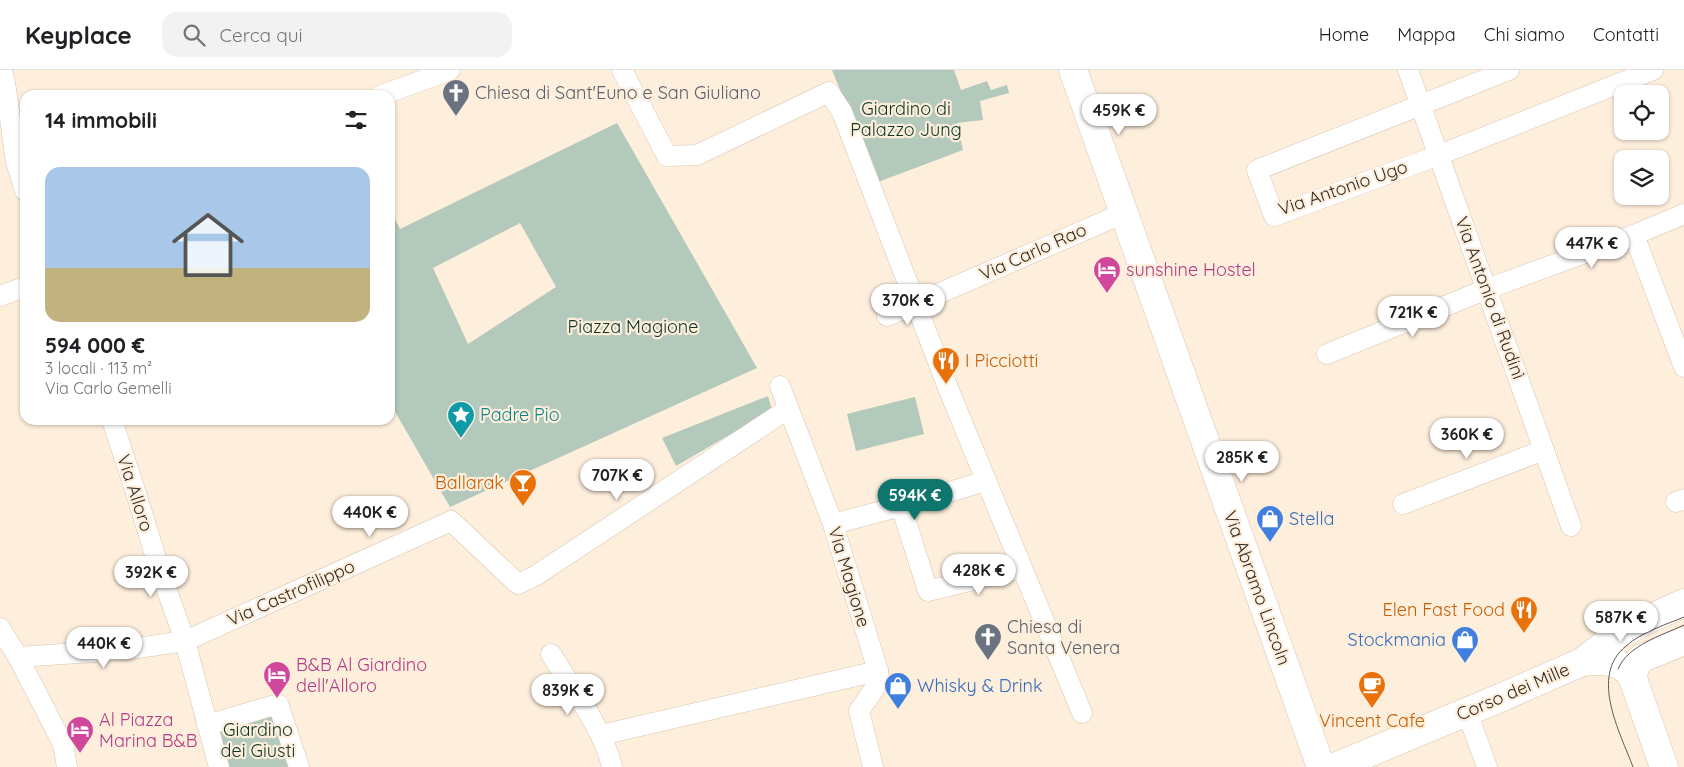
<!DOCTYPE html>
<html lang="it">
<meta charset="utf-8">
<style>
:root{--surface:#fff;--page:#f2f2f2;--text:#202124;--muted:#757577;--line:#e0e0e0;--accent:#0f766e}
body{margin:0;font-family:Quicksand,sans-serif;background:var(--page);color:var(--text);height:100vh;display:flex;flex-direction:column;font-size:19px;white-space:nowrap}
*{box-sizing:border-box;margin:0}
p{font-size:16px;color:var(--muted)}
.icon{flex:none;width:28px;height:28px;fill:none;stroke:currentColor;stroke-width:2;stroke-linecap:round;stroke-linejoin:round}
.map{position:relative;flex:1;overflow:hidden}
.side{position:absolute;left:20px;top:20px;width:375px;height:335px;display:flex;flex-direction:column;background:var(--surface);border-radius:15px;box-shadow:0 1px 4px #0004}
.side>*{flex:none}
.fabs{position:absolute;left:1614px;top:15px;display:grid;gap:10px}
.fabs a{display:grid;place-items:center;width:55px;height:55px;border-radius:10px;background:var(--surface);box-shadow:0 1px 4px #0004;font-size:25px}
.price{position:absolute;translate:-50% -42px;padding:0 11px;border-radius:18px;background:#fff;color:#222;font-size:16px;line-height:32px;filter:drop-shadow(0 1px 2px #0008)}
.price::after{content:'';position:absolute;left:50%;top:30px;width:15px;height:11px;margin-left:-8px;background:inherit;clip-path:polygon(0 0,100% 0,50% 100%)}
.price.selected{background:var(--accent);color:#fff}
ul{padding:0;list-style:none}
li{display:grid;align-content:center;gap:10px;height:265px;padding:0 25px}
li span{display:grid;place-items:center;height:155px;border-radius:15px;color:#555}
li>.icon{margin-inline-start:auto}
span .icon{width:90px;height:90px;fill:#fffc;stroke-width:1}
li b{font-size:21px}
h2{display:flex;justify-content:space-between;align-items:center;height:60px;padding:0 25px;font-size:21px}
header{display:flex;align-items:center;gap:30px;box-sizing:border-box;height:70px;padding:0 25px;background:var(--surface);border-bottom:1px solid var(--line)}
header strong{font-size:24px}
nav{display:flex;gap:28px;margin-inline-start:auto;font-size:18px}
.search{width:350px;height:45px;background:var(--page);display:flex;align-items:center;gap:12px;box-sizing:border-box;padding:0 18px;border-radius:15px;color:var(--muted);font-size:19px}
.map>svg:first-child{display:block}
.green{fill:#b2c9bc;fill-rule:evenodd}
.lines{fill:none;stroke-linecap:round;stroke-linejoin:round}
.street-casing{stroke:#d8c5af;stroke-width:21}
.secondary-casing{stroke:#d8c5af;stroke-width:29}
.street{stroke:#fff;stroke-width:20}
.secondary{stroke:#fff;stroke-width:28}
.tram{stroke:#635a50;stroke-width:1}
.labels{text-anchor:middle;stroke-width:4.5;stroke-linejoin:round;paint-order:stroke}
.worship-label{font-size:18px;fill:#5b616d;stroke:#feeedc;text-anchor:start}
.park-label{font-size:18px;fill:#0b3624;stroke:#feeedc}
.street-label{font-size:18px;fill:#312a22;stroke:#feeedc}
.hotel-label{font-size:18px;fill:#b23c85;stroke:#feeedc;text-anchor:start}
.food-label{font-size:18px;fill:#c56008;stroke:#feeedc;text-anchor:end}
.culture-label{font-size:18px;fill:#0d838f;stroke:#feeedc;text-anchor:start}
.shop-label{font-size:18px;fill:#366cbe;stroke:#feeedc;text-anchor:start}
</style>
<header>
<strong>Keyplace</strong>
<div class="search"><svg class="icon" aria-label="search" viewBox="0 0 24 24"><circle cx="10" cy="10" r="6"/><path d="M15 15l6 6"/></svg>Cerca qui</div>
<nav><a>Home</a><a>Mappa</a><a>Chi siamo</a><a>Contatti</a></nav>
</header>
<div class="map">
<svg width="1684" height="697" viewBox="0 0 1684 697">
<rect width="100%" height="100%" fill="#feeedc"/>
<g class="green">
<path d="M832,0h122l7,20 26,-9 4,9 16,-5 2,8 -29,8 3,19 -26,3 6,27 -85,32z"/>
<path d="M617,53l140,245 -307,139 -60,-104v-194l10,20zM520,153l36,64 -88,57 -35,-76z"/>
<path d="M768,326l4,14 -96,56 -14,-28z"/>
<path d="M915,327l9,37 -68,17 -9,-37z"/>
<path d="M277,636l18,61h-68l-13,-42z"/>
</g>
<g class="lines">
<defs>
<g id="street">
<path d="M2,0l4,19 10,73 9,29"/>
<path d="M622,0l45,86 30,-1 132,-63 13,20 108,281 132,320"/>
<path d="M1408,0l163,456"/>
<path d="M1509,0l-252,100 17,46 165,-61 214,-85"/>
<path d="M382,25l68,-25"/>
<path d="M1634,165l50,132"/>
<path d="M0,226l25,-9"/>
<path d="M887,246l237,-103"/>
<path d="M1327,284l160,-65 147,-54 50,-21"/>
<path d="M780,316l53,138 45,147 1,11 -20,29 14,56"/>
<path d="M112,350l23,70 25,81 25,70 34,126"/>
<path d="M1676,432l8,-3"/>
<path d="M1403,434l141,-54"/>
<path d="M901,436l27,85 94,-23"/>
<path d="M833,454l68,-18 85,-25"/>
<path d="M0,558l18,29 45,87 4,23"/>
<path d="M551,584c20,33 53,76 61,113"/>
<path d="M18,587l106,-7 61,-9 266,-120 67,63 17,-8 253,-167"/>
<path d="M1467,642l20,55"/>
<path d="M207,655l71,-21 21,63"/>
<path d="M601,665l277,-64"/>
</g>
<g id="secondary">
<path d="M1073,0l248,697"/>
<path d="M1582,592c20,-2 41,-3 51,17l31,88"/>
<path d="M1633,609c1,-9 2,-15 9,-21l42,-17"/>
<path d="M1335,697l165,-69 82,-36 31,-24 36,-19 35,-16"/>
</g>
</defs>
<use href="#street" class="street-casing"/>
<use href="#secondary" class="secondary-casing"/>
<use href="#street" class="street"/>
<use href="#secondary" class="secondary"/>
<g class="tram">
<path d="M1618,599c10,-24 43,-33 66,-44"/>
<path d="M1633,697c-13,-35 -44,-91 -7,-121 16,-14 39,-21 58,-29"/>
</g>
</g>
<defs>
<symbol id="church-pin" viewBox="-11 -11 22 30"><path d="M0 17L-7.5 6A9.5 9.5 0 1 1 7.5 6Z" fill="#6b7280" stroke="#feeedc"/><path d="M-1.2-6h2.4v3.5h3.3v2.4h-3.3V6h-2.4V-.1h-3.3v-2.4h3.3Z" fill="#fff"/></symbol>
<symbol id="hotel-pin" viewBox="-11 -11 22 30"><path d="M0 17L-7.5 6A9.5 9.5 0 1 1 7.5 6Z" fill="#d1479c" stroke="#feeedc"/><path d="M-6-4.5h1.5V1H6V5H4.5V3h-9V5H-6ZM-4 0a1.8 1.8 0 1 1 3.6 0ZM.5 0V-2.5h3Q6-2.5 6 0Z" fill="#fff"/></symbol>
<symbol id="restaurant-pin" viewBox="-11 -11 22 30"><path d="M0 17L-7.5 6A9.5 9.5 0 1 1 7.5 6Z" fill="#e8710a" stroke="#feeedc"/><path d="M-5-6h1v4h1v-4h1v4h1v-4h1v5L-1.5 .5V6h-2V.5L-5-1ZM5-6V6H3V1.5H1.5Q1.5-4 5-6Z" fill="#fff"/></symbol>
<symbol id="sight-pin" viewBox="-11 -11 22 30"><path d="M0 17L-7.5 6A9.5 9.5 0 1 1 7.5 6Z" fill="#0f9aa8" stroke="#feeedc"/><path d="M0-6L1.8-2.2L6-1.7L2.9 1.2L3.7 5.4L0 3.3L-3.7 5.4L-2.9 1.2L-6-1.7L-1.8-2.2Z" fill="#fff"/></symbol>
<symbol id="bar-pin" viewBox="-11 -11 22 30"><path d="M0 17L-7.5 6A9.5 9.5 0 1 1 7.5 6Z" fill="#e8710a" stroke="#feeedc"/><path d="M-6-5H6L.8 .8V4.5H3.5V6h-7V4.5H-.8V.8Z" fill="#fff"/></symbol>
<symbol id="shop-pin" viewBox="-11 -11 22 30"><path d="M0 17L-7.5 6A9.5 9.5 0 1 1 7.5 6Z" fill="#3f7fe0" stroke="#feeedc"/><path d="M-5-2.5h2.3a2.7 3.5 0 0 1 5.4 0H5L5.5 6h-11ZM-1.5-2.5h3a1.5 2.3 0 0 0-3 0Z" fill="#fff"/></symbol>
<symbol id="cafe-pin" viewBox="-11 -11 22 30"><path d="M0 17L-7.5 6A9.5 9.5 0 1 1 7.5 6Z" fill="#e8710a" stroke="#feeedc"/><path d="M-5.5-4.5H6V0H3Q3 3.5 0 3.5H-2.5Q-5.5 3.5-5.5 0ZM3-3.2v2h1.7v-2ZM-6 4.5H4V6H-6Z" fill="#fff"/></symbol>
</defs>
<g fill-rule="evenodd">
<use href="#church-pin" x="440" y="7" width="32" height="43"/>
<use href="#hotel-pin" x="1091" y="184" width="32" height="43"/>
<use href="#restaurant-pin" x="930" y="275" width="32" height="43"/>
<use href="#sight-pin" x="445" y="329" width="32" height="43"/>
<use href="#bar-pin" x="507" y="397" width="32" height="43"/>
<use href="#shop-pin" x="1254" y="433" width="32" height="43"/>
<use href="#restaurant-pin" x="1508" y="524" width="32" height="43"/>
<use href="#church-pin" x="972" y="551" width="32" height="43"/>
<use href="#shop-pin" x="1449" y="554" width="32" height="43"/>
<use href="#hotel-pin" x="261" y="589" width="32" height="43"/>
<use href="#cafe-pin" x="1356" y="599" width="32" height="43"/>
<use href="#shop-pin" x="882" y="600" width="32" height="43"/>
<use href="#hotel-pin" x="64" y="644" width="32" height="43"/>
</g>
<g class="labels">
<g class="worship-label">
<text x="475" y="29">Chiesa di Sant'Euno e San Giuliano</text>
<text x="1007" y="563">Chiesa di<tspan x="1007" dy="21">Santa Venera</tspan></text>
</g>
<g class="park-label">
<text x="906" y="45">Giardino di<tspan x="906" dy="21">Palazzo Jung</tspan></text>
<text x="633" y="263">Piazza Magione</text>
<text x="258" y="666">Giardino<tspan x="258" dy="21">dei Giusti</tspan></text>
</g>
<g class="street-label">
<text transform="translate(1343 118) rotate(-19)" y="6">Via Antonio Ugo</text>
<text transform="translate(1033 182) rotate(-24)" y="6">Via Carlo Rao</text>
<text transform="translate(1490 228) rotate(70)" y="6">Via Antonio di Rudinì</text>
<text transform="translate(135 423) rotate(72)" y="6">Via Alloro</text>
<text transform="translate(849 507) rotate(73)" y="6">Via Magione</text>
<text transform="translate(1257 518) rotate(70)" y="6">Via Abramo Lincoln</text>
<text transform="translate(291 523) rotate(-24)" y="6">Via Castrofilippo</text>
<text transform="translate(1513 622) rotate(-23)" y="6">Corso dei Mille</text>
</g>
<g class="hotel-label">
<text x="1126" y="206">sunshine Hostel</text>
<text x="296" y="601">B&amp;B Al Giardino<tspan x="296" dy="21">dell'Alloro</tspan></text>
<text x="99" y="656">Al Piazza<tspan x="99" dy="21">Marina B&amp;B</tspan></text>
</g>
<g class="food-label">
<text x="965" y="297" text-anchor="start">I Picciotti</text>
<text x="504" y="419">Ballarak</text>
<text x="1505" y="546">Elen Fast Food</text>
<text x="1372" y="657" text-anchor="middle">Vincent Cafe</text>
</g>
<g class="culture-label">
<text x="480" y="351">Padre Pio</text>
</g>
<g class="shop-label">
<text x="1289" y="455">Stella</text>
<text x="1446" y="576" text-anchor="end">Stockmania</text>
<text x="917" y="622">Whisky &amp; Drink</text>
</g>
</g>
</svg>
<div class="fabs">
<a><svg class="icon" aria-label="locate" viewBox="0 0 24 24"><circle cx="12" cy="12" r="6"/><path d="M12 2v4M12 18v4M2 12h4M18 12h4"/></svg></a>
<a><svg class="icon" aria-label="layers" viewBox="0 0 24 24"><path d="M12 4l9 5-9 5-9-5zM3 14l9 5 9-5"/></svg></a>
</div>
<b class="price" style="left:1119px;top:66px">459K €</b>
<b class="price" style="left:1592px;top:199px">447K €</b>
<b class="price" style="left:908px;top:256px">370K €</b>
<b class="price" style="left:1413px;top:268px">721K €</b>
<b class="price" style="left:1467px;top:390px">360K €</b>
<b class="price" style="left:1242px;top:413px">285K €</b>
<b class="price" style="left:617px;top:431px">707K €</b>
<b class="price selected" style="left:915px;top:451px">594K €</b>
<b class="price" style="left:370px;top:468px">440K €</b>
<b class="price" style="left:979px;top:526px">428K €</b>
<b class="price" style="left:151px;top:528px">392K €</b>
<b class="price" style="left:1621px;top:573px">587K €</b>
<b class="price" style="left:104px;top:599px">440K €</b>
<b class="price" style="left:568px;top:646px">839K €</b>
<section class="side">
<h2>14 immobili<svg class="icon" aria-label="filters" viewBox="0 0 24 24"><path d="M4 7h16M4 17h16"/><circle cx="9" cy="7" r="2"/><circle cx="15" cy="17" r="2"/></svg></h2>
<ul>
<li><span style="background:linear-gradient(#a9c7e8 65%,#c2b280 0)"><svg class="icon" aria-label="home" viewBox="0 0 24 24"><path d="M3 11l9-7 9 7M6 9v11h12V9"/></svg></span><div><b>594 000 €</b><p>3 locali · 113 m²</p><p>Via Carlo Gemelli</p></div></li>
</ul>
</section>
</div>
